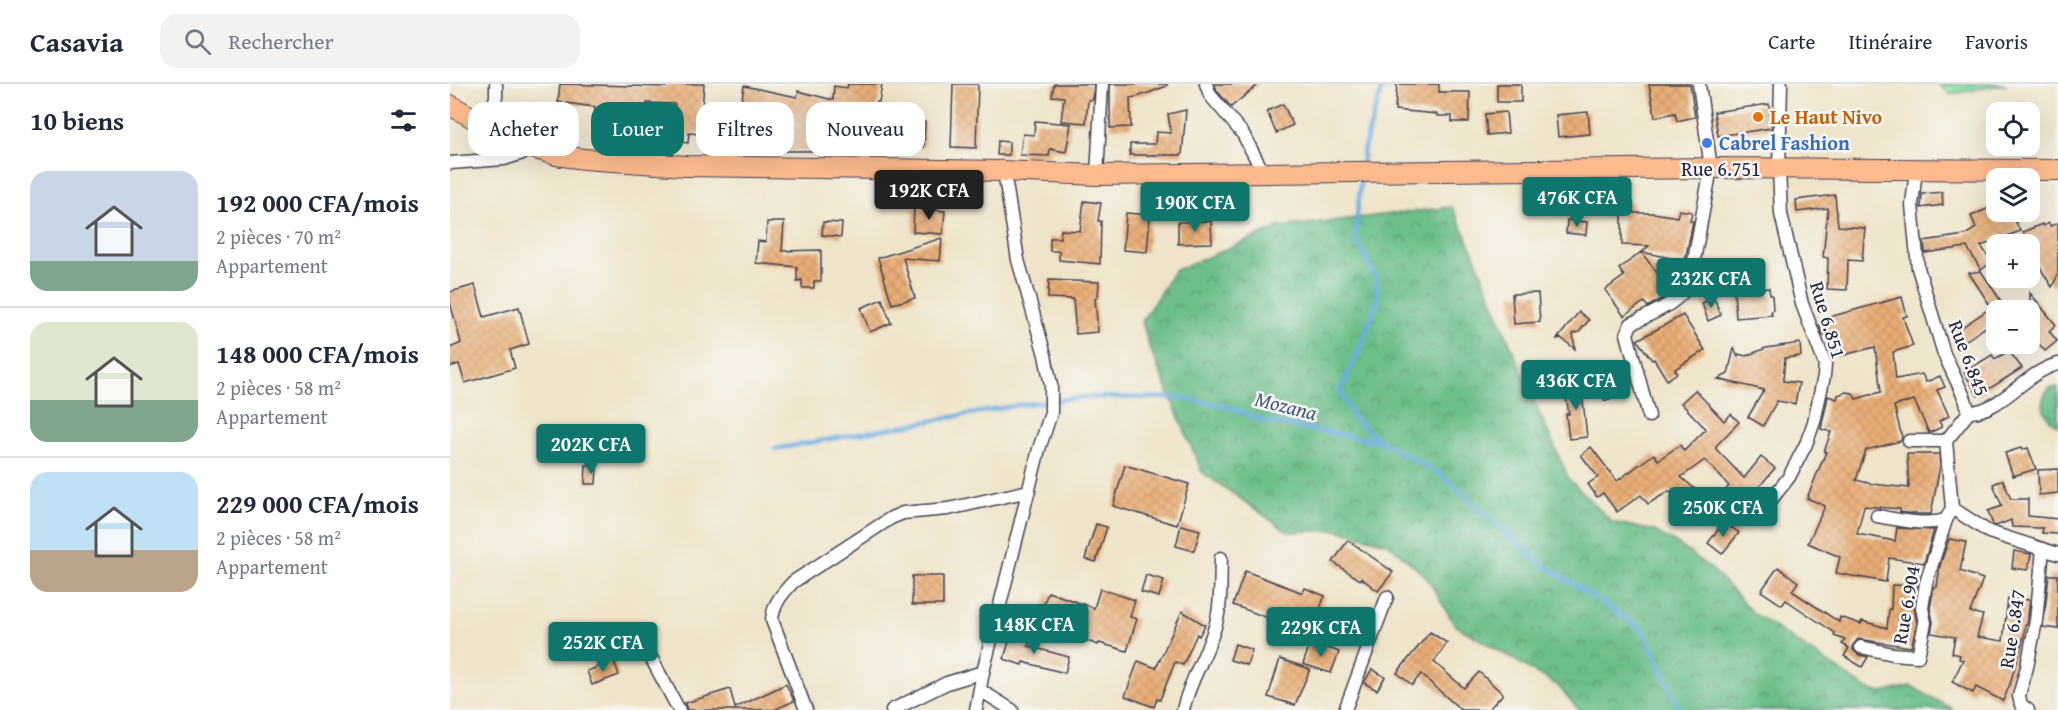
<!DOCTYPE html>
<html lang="fr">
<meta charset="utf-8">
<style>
:root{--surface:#fff;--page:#f2f2f3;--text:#1f2937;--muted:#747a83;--line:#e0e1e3;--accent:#0f766e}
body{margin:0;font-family:"Gentium Book Plus",serif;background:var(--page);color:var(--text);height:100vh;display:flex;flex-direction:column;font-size:22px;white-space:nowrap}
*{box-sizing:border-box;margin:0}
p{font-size:20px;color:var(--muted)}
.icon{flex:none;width:33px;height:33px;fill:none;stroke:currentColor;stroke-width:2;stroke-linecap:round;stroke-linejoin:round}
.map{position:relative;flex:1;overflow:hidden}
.side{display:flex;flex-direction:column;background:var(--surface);width:450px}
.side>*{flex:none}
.top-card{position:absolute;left:18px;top:18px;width:570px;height:54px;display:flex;gap:12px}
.fabs{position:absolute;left:1536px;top:18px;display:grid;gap:12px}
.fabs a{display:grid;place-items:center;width:54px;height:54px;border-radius:12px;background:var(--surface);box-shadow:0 6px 24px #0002;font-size:30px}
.price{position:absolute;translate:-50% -51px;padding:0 14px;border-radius:6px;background:var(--accent);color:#fff;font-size:20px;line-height:39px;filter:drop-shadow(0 2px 3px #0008)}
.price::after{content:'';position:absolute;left:50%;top:36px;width:18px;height:14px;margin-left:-9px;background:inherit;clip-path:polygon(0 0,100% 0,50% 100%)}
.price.current{background:#222;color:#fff}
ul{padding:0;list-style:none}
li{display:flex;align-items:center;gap:18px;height:150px;padding:0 30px}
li+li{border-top:2px solid var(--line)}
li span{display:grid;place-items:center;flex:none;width:168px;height:120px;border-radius:18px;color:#555}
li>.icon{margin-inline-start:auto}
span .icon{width:72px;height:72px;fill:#fffc;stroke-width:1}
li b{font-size:26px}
h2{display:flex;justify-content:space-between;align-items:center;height:72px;padding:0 30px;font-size:26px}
.tag{padding:0 21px;border-radius:18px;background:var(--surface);box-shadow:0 6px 24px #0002;font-size:21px;line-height:54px}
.tag.current{background:var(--accent);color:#fff}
header{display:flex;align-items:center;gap:36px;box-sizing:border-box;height:84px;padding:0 30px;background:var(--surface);border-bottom:2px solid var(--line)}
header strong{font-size:28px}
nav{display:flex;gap:33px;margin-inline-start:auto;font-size:21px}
.search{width:420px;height:54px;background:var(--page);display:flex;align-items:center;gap:15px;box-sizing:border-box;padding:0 21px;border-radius:18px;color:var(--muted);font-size:22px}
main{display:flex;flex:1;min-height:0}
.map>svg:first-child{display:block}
.green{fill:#86dfa5;stroke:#548070;stroke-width:1.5}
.forest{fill:url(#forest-crowns);stroke:#477062;stroke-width:1.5}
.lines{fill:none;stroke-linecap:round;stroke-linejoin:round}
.stream{stroke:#6cade0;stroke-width:4.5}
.building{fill:url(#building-cross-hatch)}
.street-casing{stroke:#413f50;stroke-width:15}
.primary-casing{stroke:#413f50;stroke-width:22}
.street{stroke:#fff;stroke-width:12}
.primary{stroke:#fcba8e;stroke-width:20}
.food-dot{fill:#e8710a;stroke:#f6f6f2;stroke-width:2}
.shop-dot{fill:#3f7fe0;stroke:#f6f6f2;stroke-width:2}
.labels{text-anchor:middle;stroke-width:5;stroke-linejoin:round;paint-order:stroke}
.food-label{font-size:20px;font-weight:bold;fill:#c56008;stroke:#f6f6f2;text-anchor:start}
.shop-label{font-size:20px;font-weight:bold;fill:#366cbe;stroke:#f6f6f2;text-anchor:start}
.street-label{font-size:20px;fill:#22223b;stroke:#f6f6f2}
.water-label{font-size:21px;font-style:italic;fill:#405a7d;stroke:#f6f6f2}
</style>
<header>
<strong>Casavia</strong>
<div class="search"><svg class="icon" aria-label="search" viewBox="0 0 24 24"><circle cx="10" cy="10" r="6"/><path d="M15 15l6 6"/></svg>Rechercher</div>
<nav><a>Carte</a><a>Itinéraire</a><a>Favoris</a></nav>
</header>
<main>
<section class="side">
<h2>10 biens<svg class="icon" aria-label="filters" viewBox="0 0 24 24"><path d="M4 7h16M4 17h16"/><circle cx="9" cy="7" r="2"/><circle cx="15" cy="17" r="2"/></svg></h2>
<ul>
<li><span style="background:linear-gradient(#c9d6e8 75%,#7fa58c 0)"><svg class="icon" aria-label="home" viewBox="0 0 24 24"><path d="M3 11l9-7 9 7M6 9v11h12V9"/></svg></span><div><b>192 000 CFA/mois</b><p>2 pièces · 70 m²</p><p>Appartement</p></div></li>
<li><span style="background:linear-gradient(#dfe7d0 65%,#7fa58c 0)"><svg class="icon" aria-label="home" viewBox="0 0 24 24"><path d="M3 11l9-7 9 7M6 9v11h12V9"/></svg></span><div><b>148 000 CFA/mois</b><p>2 pièces · 58 m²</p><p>Appartement</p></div></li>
<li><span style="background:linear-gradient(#bfe0f5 65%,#b9a48a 0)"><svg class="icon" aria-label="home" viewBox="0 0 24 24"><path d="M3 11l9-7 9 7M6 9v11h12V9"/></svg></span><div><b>229 000 CFA/mois</b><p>2 pièces · 58 m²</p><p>Appartement</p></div></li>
</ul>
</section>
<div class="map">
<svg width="1608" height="626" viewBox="0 0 1608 626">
<defs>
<pattern id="forest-crowns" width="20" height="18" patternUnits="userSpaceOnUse" patternTransform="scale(1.5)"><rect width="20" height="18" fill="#6cbe8a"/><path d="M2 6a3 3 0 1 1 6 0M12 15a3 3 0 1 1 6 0" fill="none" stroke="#589a72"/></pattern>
<pattern id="building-cross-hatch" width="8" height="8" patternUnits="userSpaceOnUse" patternTransform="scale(1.5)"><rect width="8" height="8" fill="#eaaf77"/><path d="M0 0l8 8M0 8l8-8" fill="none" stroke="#c89668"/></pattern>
</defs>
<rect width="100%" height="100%" fill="#f6f6f2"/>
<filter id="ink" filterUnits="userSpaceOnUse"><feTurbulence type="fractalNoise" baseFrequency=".0167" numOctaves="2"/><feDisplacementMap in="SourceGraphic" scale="12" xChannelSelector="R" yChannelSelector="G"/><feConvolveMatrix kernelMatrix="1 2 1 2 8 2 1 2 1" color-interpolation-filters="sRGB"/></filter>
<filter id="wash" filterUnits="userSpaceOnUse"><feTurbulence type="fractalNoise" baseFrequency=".008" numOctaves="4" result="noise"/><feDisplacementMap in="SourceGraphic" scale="24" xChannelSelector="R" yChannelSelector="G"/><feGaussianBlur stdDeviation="1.35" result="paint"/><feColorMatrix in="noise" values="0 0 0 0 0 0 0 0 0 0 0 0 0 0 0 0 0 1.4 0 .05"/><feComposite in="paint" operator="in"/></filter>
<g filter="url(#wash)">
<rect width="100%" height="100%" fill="#efe4c9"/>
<path class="green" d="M1488,0h69l-57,10z"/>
<g class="forest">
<path d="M1002,123l14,28 61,150 42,94 43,43 42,9 25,14 34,25 40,43 116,77 13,3 29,-7 43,24h-375l-22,-25 -102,-60 -28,-47 -39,-35 -51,-13 -49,2 -86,-60 -53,-126 -7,-25 32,-50 105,-44z"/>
<path d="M1608,303v39c-14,-8 -21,-25 -9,-38z"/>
</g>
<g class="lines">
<g class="stream">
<path d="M912,82l2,-18 19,-64"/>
<path d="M911,93l-6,59 21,43 2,20 -16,45 -22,48 14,26 26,23"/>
<path d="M325,365l244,-44 66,-8 95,1 47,8 36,15 118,21 61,33 95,85 105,69 39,81"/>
</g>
</g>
<g id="blocks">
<g class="building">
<path d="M110,0l106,3v-3h38l-4,50 -11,-1 -1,10 -16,-2 3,-37 -28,-1v8h-7l-1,20 -17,-1 1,-14 -28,-1v-8l-37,-5z"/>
<path d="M398,0h34l-3,18h-2l-1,30 35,-1v-9h14l-1,25 -64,2v4l-36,-5v3h-45l1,-29 -24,-5 -1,32h-14l1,-44h-1l3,-19 53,11 1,-6 35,9 1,-14 13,2z"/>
<path d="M503,0h25l-2,64 -25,-1z"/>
<path d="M604,0h40l-1,16h-5l-2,23 -25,-2 3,-24 -12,-1z"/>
<path d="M660,0h57v2l-27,10 -10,2 1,29 -21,1z"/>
<path d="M765,0h44l-28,23 -14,-16z"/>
<path d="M947,0h42v8h31l-1,30h-17v-6h-15v-2l-42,-4z"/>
<rect x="1047" y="0" width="24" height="18"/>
<path d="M1199,0h41l5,33 -18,4 -2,-8 -20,4z"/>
<path d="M833,20l10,21 -17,8 -9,-22z"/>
<path d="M1319,20l3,24 -54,8 -4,-24z"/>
<path d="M736,26l-4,45h-52v-11h25l1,-12 15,1 -3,-19z"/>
<path d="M1056,28l2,21 -21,2 -2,-21z"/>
<path d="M1138,28l2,22 -32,3 -2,-22z"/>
<path d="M585,37l36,3 -5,28 -16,-3 -1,7 -29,-1 3,-21 11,1z"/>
<path d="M548,57l11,1v13h-12z"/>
<path d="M1492,108l1,13 -22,3 1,-14z"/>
<path d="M1385,111l3,31 27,2 -3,33 -14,-1 -1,30 -20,-1 1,-31 -5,-1 5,-49 -31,4 -1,-12z"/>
<path d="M634,117l17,2 -3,18h3l-1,43 -41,-4v-9h-9v-13h10l1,-8 19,1z"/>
<path d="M1172,118h11v11h21l23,4 2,-7 13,2 -2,9h3l-8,40 -43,-9 7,-6 -27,-1z"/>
<path d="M464,124l31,3 -2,23 -30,-2z"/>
<path d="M1539,124l4,10 13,-6h5l9,19 -39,15 11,16 -11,8 -14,-23 -42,6 -1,-12 41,-6 11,-7 -5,-12z"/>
<path d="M676,129l24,2 -3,37 -24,-2z"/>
<path d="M1117,136l20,2 -1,13 -20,-2z"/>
<path d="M761,137l1,22 -34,1v-22z"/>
<path d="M317,138h17l-2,29 39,-1v31h-7v7h-12v-8l-5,1v-14l-41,-4 2,-22 8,1z"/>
<path d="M373,138l19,1 -1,14 -19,-2z"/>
<path d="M1599,139l1,3 8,-3v52l-6,12 -13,-21 -16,-34 19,-8 1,2z"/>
<path d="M492,154l-2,23 -37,-3 12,40 -23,6 -14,-46z"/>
<path d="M1191,168l31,40 -24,15 -4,-5 -20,14 -19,-26 19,-14 -5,-7z"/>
<path d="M1531,187l26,39h-14l-24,-37z"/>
<path d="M599,196l50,2 -1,16h-3l3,34 -22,2 -3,-35 -25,-1z"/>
<path d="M25,201l9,32 35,-10 10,37 -19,6 5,18 -50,15 -6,-19 -9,3v-19l11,-5 -11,-41v-10z"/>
<path d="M1319,204l1,7h2l1,15 -2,1 1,4 -36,3 -2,-27z"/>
<path d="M1088,209l2,29 -26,2 -2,-30z"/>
<path d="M1580,209l26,32 -7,6 8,10 -12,10 -7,-8 -3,2 -5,-7z"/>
<path d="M1452,213l5,19 -4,1 10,29 -20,6 3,27 26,-5 4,8 14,-6 5,11 -8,3 12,26 -10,5 3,6 -13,6 -15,-33 -20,6 8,31 -1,4 -35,9 -10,30 16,4 37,4 -2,-34h32l1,12 -9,48h-18l-13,-2v-3l-36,-3 -7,28 38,7 2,-13 37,2 -10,33 -35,-5 -3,24 -50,-9 4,-16 -32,-14 17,-37 -18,-8 19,-46h-2l7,-20 -10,-3 7,-33 9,3 1,-4 8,-3 7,1 3,6 25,-7 -6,-45 -35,9 -7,-22 -10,2 -4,-11 11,-3 -1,-5z"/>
<path d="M1264,214l7,17 -13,6 -6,-18z"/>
<path d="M432,215l9,24 -21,9 -9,-24z"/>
<path d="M1539,225l7,11 -37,25 -7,-11z"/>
<path d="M1129,228l10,8 -10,12 -6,2 2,15 -14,-11 -4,1z"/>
<path d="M1233,231l22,35 -30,19 2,4 -10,7 -13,-21 -2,1 -15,-20z"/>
<path d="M1350,259l1,13 -16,2 -2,23 16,2 -4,21 -18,-3 -14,25 -15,-9 16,-27 -46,-11 10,-5 6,-26 4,9v-3l8,2 20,-8z"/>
<path d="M1559,267l13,17 -44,28 -14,-24 28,-17 3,4z"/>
<path d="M1160,292l8,19 -13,6 -9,-19z"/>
<path d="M1131,298l6,55 -18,2 -3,-25h3l-5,-29z"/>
<path d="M1245,306l29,31 7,-7 8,8 -23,24v3l28,29 17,-21 14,11 -21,25 -5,10 -3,-2 -5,6 -8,-6 -17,18 -8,-7 21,-26 -24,-26 -24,17 29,25 -13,17 -15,-11 2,-4 -15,-13 -21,13 -7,-9 -24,17 -14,-19 -6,4 -9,-13 10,-7 -17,-22 10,-8 26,34 37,-27 4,6 22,-15 4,6 22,-22 -25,-26z"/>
<path d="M1571,364l1,2 6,-2 8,21 -23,7 -8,-23z"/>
<path d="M136,381l11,1 -1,18h-11z"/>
<path d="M675,381l64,19 -12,41 -64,-19z"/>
<path d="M1608,385v24l-19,2 -1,-25z"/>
<path d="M1553,396l8,19h17v17l30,3 -1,15 -15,-1 1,-5 -31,-1 -1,-7 -15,6 -3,-1 -5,-14 14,-5 -9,-22z"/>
<path d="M1274,438l15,11 -17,21 -14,-11z"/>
<path d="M646,440l11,3 -11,35 -11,-3z"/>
<path d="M731,441l19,5 -6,21 -18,-5z"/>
<path d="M1499,455l17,3 -6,29 23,8 -13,33 13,3 -6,22 26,4 5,-43 22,2 -3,24h-2l-1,12 -14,48 -7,17 -27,-14 -3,6 -21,-11 11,-22 -4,-1 1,-4 -8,-2 3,-16 -24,-4 2,-11 -3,-14 4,-21h3l3,-22z"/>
<path d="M898,456l45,32 -15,19 -17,-13 -1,2 -27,-18z"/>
<path d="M1564,467l17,3 -3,16 -16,-2z"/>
<path d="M1328,483l20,15 -6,9 47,31 1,-5 21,7 1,-3 25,7 2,-19h2l1,-24 25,1 -3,21 3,16 -6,24 -53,-8 -5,6v5l6,5 9,2 -6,10 -18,-11 5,-8 -7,-4 3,-4 -11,-4 1,-3 -49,-33 -4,5 -21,-14z"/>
<path d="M795,487l58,22 2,-5 20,8 -8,19 -8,-3 -8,22 -12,-5 1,-3 -57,-21z"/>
<path d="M696,491l18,5 -5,17 -18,-5z"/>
<path d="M1599,491h9v54l-15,-2z"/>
<rect x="462" y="492" width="31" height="29"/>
<path d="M650,505l35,11 -5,17 7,2 -10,32 -28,-8 -1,2 -61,-22 11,-31 46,16z"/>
<path d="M732,527l23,14 -6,11 -2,-2 -14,31 -8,-3 -15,38 -3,-1 -3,8 -29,-11 13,-35 18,7z"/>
<path d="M980,548l17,11 -13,19 30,26 15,-16 24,22 -15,16h-27l-40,-36 -9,11 -15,-12z"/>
<path d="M561,550l19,6 -2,6 41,11 -4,16 -42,-11 -1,3 -18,-6z"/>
<path d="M861,558l28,10 -8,21 -28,-9z"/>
<path d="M785,560l17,6 -5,15 -17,-5z"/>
<path d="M830,575l30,10 -15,36 -27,-8z"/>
<path d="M164,577l5,14 -27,10 -5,-14z"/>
<path d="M922,585l13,8 -8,13 -13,-7z"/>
<path d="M336,600l8,17 -20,9h-87l-2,-7 45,-14 5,19z"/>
</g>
</g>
</g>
<g filter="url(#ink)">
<use href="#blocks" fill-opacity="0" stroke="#413f50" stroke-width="1.5"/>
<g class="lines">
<defs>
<g id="street">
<path d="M756,0l4,11 33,39 21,40"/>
<path d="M37,42l9,-29v-13"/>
<path d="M0,79l54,-4 31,-10"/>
<path d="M1466,86l-4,35 6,63 26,86 21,45 4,13 -23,29 6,67 37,24 69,22"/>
<path d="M647,91l5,-91"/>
<path d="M1519,328c32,0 56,-40 89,-48"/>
<path d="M1199,332l-22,-82 4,-10c21,-11 48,-20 59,-42l21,-114 -12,-84"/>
<path d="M1459,357h37"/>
<path d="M1317,421l22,-28 17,-33 8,-22 10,-46 1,-12 -23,-60 -21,-90 -2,-45 2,-85"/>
<path d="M1427,432c24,4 46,10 69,4"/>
<path d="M1411,563l32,7 25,2 7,-33 -3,-15 4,-25 20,-63 6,-12"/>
<path d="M199,570l30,56"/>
<path d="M530,606l32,20"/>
<path d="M356,626l-34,-90c1,-16 10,-26 21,-38l98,-64 12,-5 45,-4 81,-18"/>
<path d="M442,626l55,-27 36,-11"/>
<path d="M526,626l7,-38 56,-223 12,-36v-28l-6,-30 -27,-95 -14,-89"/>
<path d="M733,626c7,-32 26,-58 33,-87 6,-21 4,-44 5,-65"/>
<path d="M895,626l42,-113"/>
<path d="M1578,626l-7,-5 -2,-9 8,-29 9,-46 7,-72"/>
</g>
<path id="primary" d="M0,21l37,21 48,23 21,6 28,4 102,7 318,5 93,4 614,-7 347,2"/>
</defs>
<use href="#street" class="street-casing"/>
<use href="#primary" class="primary-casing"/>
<use href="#street" class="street"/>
<use href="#primary" class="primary"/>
</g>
</g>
<circle class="food-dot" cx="1308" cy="33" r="6"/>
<circle class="shop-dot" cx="1257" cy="59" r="6"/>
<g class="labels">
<g class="food-label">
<text x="1320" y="40">Le Haut Nivo</text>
</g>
<g class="shop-label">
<text x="1269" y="66">Cabrel Fashion</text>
</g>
<g class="street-label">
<text x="1271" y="92">Rue 6.751</text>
<text transform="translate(1378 236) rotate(73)" y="7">Rue 6.851</text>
<text transform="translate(1519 274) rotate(69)" y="7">Rue 6.845</text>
<text transform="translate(1456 521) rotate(-80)" y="7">Rue 6.904</text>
<text transform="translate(1562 545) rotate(-81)" y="7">Rue 6.847</text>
</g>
<g class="water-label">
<text transform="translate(836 322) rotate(14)" y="7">Mozana</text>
</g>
</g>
</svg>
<div class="fabs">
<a><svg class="icon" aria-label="locate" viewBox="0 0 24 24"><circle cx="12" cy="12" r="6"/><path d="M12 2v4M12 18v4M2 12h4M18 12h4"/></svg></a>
<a><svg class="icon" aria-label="layers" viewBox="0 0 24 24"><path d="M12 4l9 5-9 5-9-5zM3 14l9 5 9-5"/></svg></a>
<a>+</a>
<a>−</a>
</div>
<b class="price current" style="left:479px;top:137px">192K CFA</b>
<b class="price" style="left:1127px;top:144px">476K CFA</b>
<b class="price" style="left:745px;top:149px">190K CFA</b>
<b class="price" style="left:1261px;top:225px">232K CFA</b>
<b class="price" style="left:1126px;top:327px">436K CFA</b>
<b class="price" style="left:141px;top:391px">202K CFA</b>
<b class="price" style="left:1273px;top:454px">250K CFA</b>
<b class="price" style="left:584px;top:571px">148K CFA</b>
<b class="price" style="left:871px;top:574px">229K CFA</b>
<b class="price" style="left:153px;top:589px">252K CFA</b>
<div class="top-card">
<a class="tag">Acheter</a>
<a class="tag current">Louer</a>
<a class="tag">Filtres</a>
<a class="tag">Nouveau</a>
</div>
</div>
</main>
